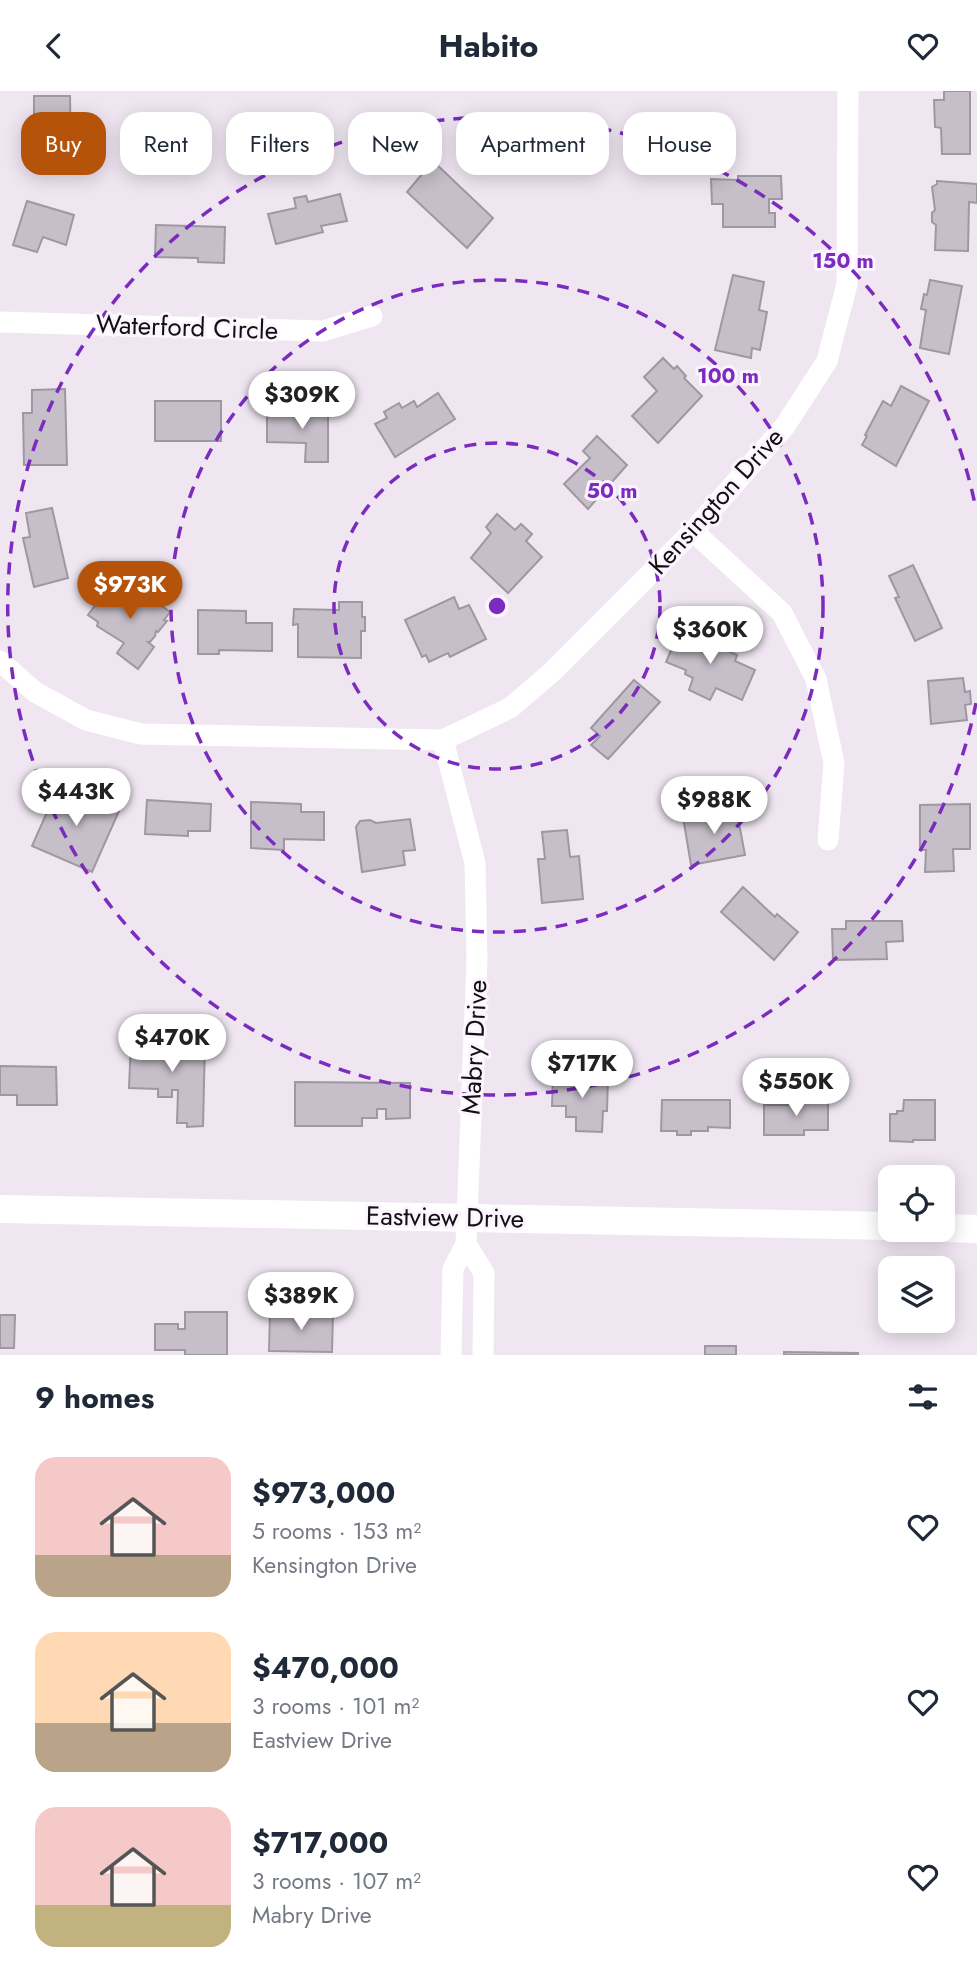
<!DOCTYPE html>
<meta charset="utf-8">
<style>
:root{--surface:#fff;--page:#f6f6f7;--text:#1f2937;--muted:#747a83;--accent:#b45309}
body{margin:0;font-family:Jost,sans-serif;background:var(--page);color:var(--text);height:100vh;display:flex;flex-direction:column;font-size:26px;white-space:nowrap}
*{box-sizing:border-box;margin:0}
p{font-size:23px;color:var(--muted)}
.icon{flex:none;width:38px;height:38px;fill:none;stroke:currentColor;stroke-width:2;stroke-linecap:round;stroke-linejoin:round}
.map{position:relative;height:1264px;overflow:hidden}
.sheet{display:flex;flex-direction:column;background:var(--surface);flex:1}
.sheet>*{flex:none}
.guide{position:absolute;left:21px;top:21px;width:936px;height:63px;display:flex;gap:14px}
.fabs{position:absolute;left:878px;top:1074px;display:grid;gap:14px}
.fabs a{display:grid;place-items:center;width:77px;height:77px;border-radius:14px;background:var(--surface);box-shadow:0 4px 18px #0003;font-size:35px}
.price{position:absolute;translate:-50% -60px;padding:0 16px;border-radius:24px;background:#fff;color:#222;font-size:23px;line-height:46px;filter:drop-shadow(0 2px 4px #0008)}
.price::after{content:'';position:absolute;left:50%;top:42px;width:21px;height:16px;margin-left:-10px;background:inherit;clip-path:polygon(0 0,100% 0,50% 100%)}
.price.selected{background:var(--accent);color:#fff}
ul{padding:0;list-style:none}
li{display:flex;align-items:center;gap:21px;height:175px;padding:0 35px}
li span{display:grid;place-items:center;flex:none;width:196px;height:140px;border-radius:21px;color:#555}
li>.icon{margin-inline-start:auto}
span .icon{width:84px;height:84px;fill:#fffc;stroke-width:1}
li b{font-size:30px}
h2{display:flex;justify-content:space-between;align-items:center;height:84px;padding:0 35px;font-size:30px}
.chip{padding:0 24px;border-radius:21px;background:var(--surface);box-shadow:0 4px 18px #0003;font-size:24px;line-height:63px}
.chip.selected{background:var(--accent);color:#fff}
header{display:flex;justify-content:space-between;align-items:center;height:91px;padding:0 35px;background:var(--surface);font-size:32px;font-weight:700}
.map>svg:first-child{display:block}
.building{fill:#c6bec8;stroke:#9f97a1;stroke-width:2}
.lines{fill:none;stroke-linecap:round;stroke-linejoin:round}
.street{stroke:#fff;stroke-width:21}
.secondary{stroke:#fff;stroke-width:28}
.ring{fill:none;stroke:#7b2cbf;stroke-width:3.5;stroke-dasharray:12 9}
.labels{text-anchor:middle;stroke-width:6;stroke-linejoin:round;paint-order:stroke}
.street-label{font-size:26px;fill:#120f12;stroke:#fcf4fe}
.centre{fill:#7b2cbf;stroke:#fcf4fe;stroke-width:3.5}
.ring-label{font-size:21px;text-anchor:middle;font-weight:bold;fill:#7b2cbf;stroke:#fcf4fe;stroke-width:6;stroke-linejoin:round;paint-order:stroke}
</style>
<header><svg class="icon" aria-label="back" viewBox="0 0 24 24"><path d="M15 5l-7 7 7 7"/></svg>Habito<svg class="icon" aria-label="heart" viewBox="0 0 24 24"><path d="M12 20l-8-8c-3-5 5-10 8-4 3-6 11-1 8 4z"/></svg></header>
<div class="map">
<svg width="977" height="1264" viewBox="0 0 977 1264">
<rect width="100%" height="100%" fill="#efe6f1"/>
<g class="building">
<path d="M944,0h26v63h-28l-1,-26 -6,-1 -1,-27h10z"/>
<path d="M34,5h36l1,68h-37z"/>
<path d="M433,70l60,57 -26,30 -60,-56z"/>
<path d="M738,85h43l1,23h-13v14h6v14h-52v-23h-11l-1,-25 27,1z"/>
<path d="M937,90l40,3v19l-8,-1 -1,49 -33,-1 1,-25 -4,-3v-9l3,-3 -3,-23 5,-3z"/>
<path d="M340,103l7,27 -26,5 2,6 -47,12 -8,-30 28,-6 -2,-10 12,-2 2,6z"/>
<path d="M27,110l47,14 -8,30 -23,-8 -6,15 -24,-7z"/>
<path d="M156,134l69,2 -1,36 -26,-1v-4l-43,-1z"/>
<path d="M733,184l31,7 -5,28 8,2 -7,38 -8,-2 -1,10 -36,-8z"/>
<path d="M930,189l32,6 -13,68 -29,-6 6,-38 -5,-1 3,-15 3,1z"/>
<path d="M663,267l11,11 3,-3 9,10 -2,2 18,18 -44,47 -26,-27 25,-25 -13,-14z"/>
<path d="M901,295l28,15 -33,65 -34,-21 5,-9 -2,-1 18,-34 8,5z"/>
<path d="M65,298l2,76h-43l-1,-52h9v-23z"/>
<path d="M438,302l17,26 -60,38 -20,-33 12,-6 -3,-6 15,-9 3,5 12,-7 3,6z"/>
<rect x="155" y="310" width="66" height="40"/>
<path d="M304,315h24v56h-23l1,-19 -39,-1v-30l37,1z"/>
<path d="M597,345l30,29 -39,44 -24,-25 26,-26 -7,-7z"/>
<path d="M52,417l16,70 -34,9 -11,-49 7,-1 -4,-24z"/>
<path d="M497,423l18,16 6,-6 11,10 -6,7 16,16 -34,36 -37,-35 20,-25 -5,-6z"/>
<path d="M913,474l29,63 -27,13 -20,-43 4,-1 -10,-21z"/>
<path d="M115,488l29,22 4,-5 22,16 -6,8 3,1 -9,11 -2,-1 -1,5 -5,6h-2l6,5 -16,22 -21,-16 7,-10 -27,-17 1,-4 -10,-7z"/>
<path d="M454,506l5,12 10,-4 17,34 -36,18 -2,-4 -19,9 -3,-7 -4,2 -17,-37z"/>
<path d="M339,511h23v15h3v14h-4v27l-63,-1v-33l-5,1 1,-16 45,1z"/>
<path d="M198,519l48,1v12h26v28l-53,-1v4h-21z"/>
<path d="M680,539l11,4 1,-2 11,6 1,-4 23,11 -2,5 12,5 -2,6 20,9 -13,30 -26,-12 -6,12 -21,-10 4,-12 -8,-4 1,-4 -20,-8z"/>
<path d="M963,587l2,14 5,-1 1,13 -6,1 2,15 -36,4 -3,-43z"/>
<path d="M634,589l26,22 -52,57 -17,-14 9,-9 -9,-8z"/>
<path d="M59,694l60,26 -27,61 -60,-26z"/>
<path d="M147,709l64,4 -1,27h-22v5l-43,-2z"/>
<path d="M251,711l50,2v8h23v28l-40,-1v11l-33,-2z"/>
<path d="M970,713v45h-17l1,22 -29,1 1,-22h-6v-45z"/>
<path d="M736,716l9,48 -54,10 -8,-48z"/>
<path d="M410,728l5,31 -12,1 2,14 -43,7 -6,-45 4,-6 10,-1 6,3z"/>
<path d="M567,739l3,27 9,-1 4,43 -41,4 -4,-44h7l-3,-27z"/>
<path d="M743,796l32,30 2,-3 21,18 -24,28 -53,-48z"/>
<path d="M846,830h56l1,20 -17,1 1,17 -54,1 -1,-31h14z"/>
<path d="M131,950h74l-2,85 -16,1v-4h-10l1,-33h-6v7h-14v-8l-29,-1z"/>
<path d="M0,975l56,1 1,38h-40v-10h-17z"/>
<path d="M553,986l55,1 -1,33h-4l-1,21 -26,-1v-14h-10v-11h-14z"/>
<path d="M295,991l115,1v35l-24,1v-10h-9v9h-15v8h-67z"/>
<path d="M662,1009h68v28l-22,-1v4h-17v4h-14v-4h-16z"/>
<path d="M904,1009h31v40h-22v2l-23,-1v-27h7v-3h6z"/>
<path d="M790,1011h38v28h-24v5h-40v-30h26z"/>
<path d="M185,1221h42v43h-42v-5h-30v-26h23v5h7z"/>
<path d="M270,1222h63l-1,39 -63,-1z"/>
<path d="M0,1224h15l-1,33h-14z"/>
<rect x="705" y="1255" width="31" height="9"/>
<path d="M784,1261l74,1v2h-74z"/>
</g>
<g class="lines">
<g class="street">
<path d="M0,231l323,9 49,-15"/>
<path d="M693,440l89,82 34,66 18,84 -6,77"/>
<path d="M0,570l35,31 51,28 55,14 302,6 67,-32 42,-36 141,-141 92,-105 42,-65 20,-77 1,-193"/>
<path d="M443,649l32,123 2,97 -11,284 -13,25 -2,86"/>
<path d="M466,1153l18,29 -1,82"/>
</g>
<g class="secondary">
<path d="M0,1118l891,17"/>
<path d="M943,1137l34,1"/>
</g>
</g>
<g class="ring">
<circle cx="497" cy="515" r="163"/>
<circle cx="497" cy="515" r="326"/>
<path d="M976 612A489 489 0 1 1 976 418"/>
</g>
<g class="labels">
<g class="street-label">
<text transform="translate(187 236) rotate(2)" y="9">Waterford Circle</text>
<text transform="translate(716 410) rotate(-48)" y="9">Kensington Drive</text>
<text transform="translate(474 956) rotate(-87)" y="9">Mabry Drive</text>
<text transform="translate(445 1126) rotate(1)" y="9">Eastview Drive</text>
</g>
</g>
<circle cx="497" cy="515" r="10" class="centre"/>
<g class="ring-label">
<text x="843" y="177">150 m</text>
<text x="728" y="292">100 m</text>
<text x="612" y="407">50 m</text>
</g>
</svg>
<div class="fabs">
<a><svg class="icon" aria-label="locate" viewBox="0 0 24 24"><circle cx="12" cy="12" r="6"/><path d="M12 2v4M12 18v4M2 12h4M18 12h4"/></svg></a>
<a><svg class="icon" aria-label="layers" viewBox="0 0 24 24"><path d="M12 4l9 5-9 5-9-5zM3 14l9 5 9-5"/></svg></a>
</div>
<b class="price" style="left:302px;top:340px">$309K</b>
<b class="price selected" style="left:130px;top:530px">$973K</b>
<b class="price" style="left:710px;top:575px">$360K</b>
<b class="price" style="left:76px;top:737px">$443K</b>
<b class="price" style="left:714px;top:745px">$988K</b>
<b class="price" style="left:172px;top:983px">$470K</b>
<b class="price" style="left:582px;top:1009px">$717K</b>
<b class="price" style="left:796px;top:1027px">$550K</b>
<b class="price" style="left:301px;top:1241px">$389K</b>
<div class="guide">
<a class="chip selected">Buy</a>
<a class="chip">Rent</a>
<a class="chip">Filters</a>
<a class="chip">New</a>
<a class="chip">Apartment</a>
<a class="chip">House</a>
</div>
</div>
<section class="sheet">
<h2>9 homes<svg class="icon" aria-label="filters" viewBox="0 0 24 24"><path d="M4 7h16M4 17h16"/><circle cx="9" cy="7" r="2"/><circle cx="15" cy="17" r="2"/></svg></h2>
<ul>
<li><span style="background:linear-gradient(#f6c9c9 70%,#b9a48a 0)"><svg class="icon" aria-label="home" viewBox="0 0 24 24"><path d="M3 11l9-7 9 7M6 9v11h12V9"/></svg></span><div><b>$973,000</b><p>5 rooms · 153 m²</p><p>Kensington Drive</p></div><svg class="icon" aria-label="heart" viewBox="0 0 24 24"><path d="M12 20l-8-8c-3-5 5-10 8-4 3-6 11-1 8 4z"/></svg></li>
<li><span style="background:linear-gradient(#ffd9b3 65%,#b9a48a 0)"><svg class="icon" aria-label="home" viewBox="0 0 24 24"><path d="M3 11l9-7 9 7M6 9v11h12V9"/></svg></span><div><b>$470,000</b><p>3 rooms · 101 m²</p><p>Eastview Drive</p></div><svg class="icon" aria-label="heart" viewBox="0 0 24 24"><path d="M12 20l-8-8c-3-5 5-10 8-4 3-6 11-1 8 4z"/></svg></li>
<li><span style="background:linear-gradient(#f6c9c9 70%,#c2b280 0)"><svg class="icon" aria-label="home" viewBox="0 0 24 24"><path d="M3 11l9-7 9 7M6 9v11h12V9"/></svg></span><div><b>$717,000</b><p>3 rooms · 107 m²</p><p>Mabry Drive</p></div><svg class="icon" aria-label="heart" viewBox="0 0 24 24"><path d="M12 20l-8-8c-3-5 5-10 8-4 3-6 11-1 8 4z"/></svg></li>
</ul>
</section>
